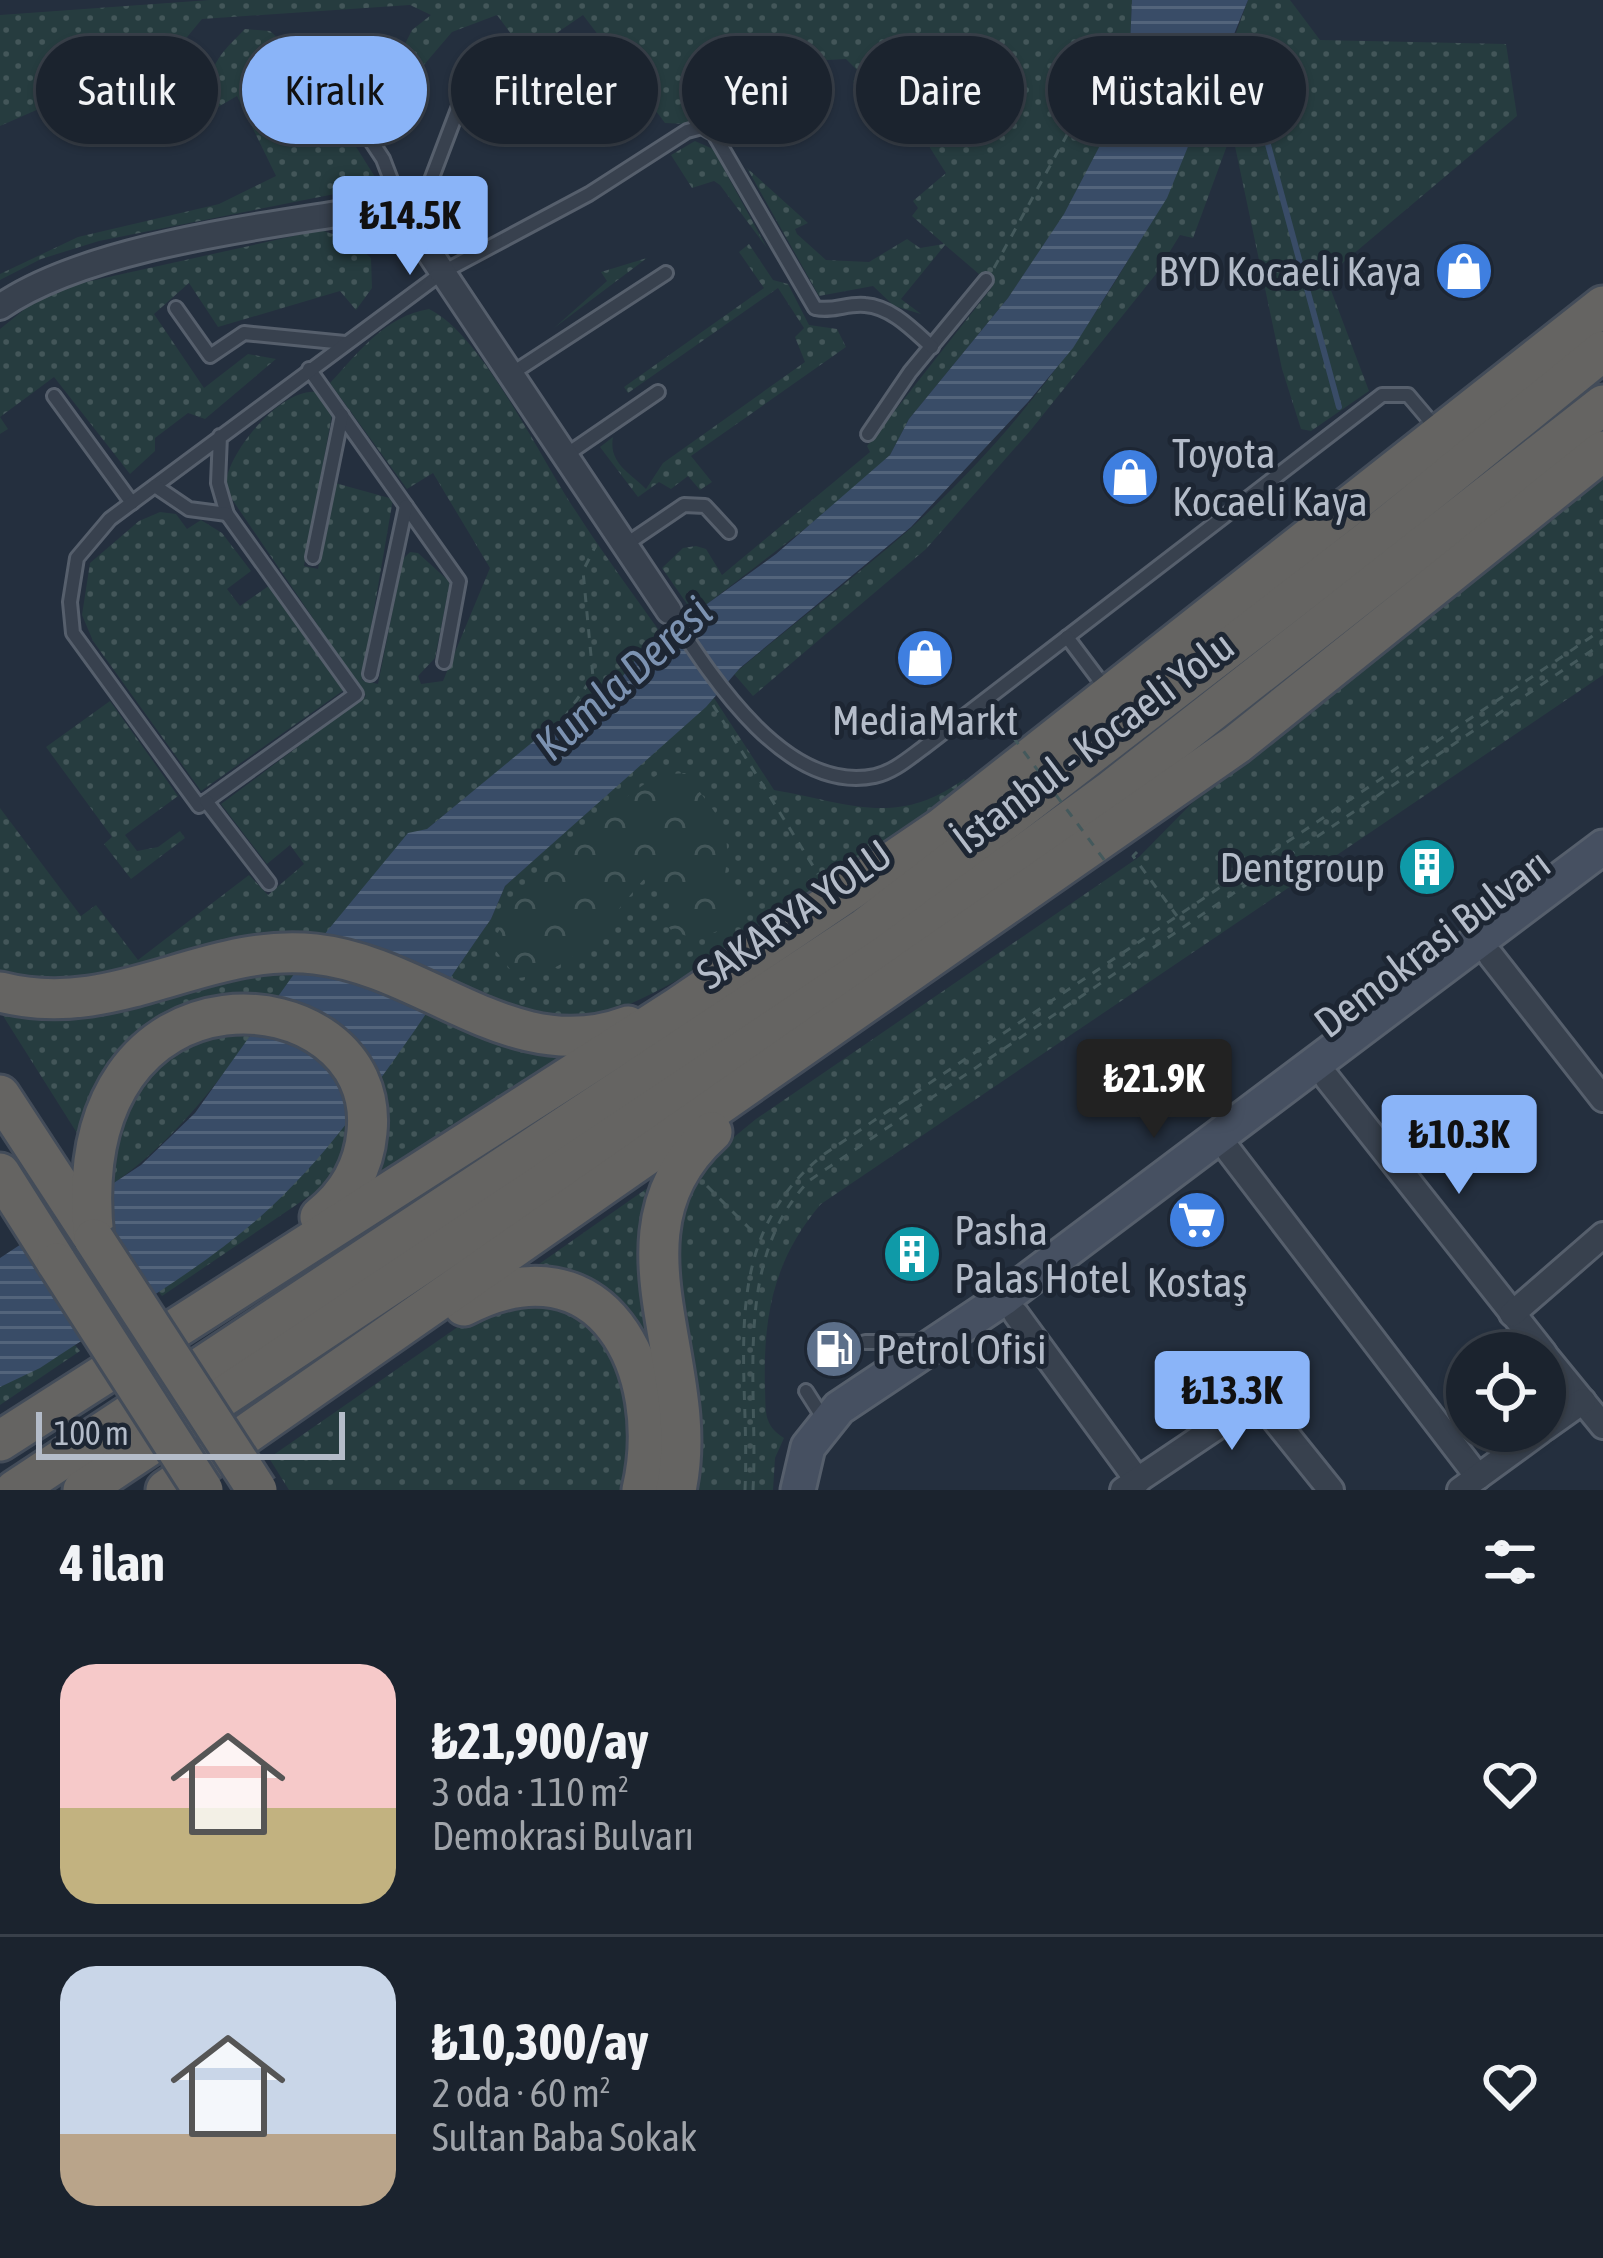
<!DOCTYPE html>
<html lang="tr">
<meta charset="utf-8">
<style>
:root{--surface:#1b232e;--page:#282f3a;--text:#f1f3f6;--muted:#a0a4aa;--line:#39404a;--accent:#8ab4f8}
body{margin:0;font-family:"Asap Condensed",sans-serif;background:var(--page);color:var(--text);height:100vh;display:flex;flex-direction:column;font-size:45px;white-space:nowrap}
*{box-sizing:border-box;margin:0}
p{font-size:39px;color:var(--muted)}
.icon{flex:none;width:66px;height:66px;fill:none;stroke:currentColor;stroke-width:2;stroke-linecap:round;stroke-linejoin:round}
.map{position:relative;height:1490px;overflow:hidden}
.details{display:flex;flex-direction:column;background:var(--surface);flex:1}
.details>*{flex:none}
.guide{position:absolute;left:36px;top:36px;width:1533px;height:108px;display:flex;gap:24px}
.buttons{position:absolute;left:1446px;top:1332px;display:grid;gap:24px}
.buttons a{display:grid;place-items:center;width:120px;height:120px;border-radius:50%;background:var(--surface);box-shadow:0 3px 9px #0004,0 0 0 3px var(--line);font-size:60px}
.scale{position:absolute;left:36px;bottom:30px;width:309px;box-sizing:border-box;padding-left:12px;border:6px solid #b4bcc9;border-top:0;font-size:33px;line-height:42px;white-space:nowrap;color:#b4bcc9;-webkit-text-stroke:9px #1d2633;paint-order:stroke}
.price{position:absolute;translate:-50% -102px;padding:0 27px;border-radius:12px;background:var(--accent);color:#111;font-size:39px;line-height:78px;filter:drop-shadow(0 3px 6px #0008)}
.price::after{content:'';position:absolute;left:50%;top:72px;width:36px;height:27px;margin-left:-18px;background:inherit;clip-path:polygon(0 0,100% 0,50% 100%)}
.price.on{background:#222;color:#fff}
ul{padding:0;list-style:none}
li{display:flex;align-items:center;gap:36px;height:300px;padding:0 60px}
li+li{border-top:3px solid var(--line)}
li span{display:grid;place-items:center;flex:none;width:336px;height:240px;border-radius:36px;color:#555}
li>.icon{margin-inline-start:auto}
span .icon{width:144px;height:144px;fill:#fffc;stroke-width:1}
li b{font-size:51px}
h2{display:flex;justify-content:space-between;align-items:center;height:144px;padding:0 60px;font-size:51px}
.chip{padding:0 42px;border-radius:54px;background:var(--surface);box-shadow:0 3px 9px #0004,0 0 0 3px var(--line);font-size:42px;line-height:108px}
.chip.on{background:var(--accent);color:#111}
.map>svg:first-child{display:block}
.grass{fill:url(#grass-dots)}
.forest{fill:url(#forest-crowns)}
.water{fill:url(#water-rules)}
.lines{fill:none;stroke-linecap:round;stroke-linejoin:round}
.stream{stroke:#394c67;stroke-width:6}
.service-casing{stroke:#565f6c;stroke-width:18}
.minor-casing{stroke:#565f6c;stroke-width:30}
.secondary-casing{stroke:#565f6c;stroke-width:39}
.trunk-casing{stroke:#434c59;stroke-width:45}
.path{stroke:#44595c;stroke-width:3;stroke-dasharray:9 9;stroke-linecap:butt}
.service{stroke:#38414e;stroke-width:12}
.minor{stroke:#38414e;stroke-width:24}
.secondary{stroke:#465061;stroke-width:33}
.trunk{stroke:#656462;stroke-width:39}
.trunk-bridge-casing{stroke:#434c59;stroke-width:45;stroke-linecap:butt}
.path-bridge{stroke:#44595c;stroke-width:3;stroke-dasharray:9 9;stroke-linecap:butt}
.trunk-bridge{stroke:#656462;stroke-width:39}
.labels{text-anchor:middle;stroke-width:10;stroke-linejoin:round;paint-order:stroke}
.poi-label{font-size:42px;fill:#b4bcc9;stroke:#1d2633;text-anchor:start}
.street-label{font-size:42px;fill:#b4bcc9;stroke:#1d2633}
.water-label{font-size:45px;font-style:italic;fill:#7c92b1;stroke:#1d2633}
</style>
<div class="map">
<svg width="1603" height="1490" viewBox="0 0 1603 1490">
<defs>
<pattern id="grass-dots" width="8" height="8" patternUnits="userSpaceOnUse" patternTransform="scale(3)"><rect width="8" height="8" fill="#263c3f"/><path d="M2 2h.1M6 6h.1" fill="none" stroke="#435659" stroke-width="1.8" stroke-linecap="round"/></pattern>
<pattern id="forest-crowns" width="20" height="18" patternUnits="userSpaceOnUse" patternTransform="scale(3)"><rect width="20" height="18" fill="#263c3f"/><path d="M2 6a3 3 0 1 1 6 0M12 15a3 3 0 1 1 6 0" fill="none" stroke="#435659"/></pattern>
<pattern id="water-rules" width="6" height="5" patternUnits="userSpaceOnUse" patternTransform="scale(3)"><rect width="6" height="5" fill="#394c67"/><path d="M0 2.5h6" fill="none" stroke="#53647b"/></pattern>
</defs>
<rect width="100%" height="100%" fill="#242f3e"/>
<g class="grass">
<path d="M210,0h922l-4,92 -64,123 -56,83 -99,121 -19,36 -40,39 -156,120 -32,-46 21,-20 13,-2 10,3 16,26 148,-123 -3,-6 126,-160 -48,-41 -44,54 20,15 -27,-8 -21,-20 -54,10 -72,-128 61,55 -13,6 2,5 29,26 43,2 38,-23 13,9 24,-4 -32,-28 6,-8 -5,-7 33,-28c-15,-23 -30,-52 -52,-70 -13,-10 -31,-7 -41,-22l7,-8 -14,-14 -75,4 -25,11 -1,-21 -15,-4 -27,31 15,29 -32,15 -21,-1 -82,-108 -57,39 -29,-39 -45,17 -70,82 -18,-24 31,-26 17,-34 19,-15 -21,-10 -208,14 -24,29 -178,78v-111z"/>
<path d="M1248,0h42l30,40 186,4 11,72 -191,161 43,114 -58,40 -10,-2 -19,-60 -50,-237 -39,106 -13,-3 -24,39 -126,157 -104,118 -173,147 -19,-22 7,-6c56,-47 115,-92 170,-140 159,-143 267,-328 337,-528z"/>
<path d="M245,29l25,2 31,28 79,126 -281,56 -58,18 -41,21v-6l78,-37 141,-33 57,-28 -39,-80 -19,11c-17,-36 1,-52 27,-78z"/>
<path d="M695,141l18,8 54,99 -47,-63 -6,-4 -22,7 -21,-33z"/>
<path d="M321,230l29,10 21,18 1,30 -16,22 -16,-19 -122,36 -29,-44 -35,31 50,74 44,-34 28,5 -71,60 -17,-6 -33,25v13l-25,23 -76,-97 -54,40 8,12 -8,5v-105l31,-25 46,-20z"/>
<path d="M749,244l24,36 15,4 21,41 28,4 9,18 -155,109 21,26 -12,8 -12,-14 -17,13 -12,-7 -21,15 -38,-50 13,-10c-5,27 19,37 33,52l17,-26 142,-101 -10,-25 9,-9 -26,-40 -150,105 -4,-6 140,-99 -25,-36z"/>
<path d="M647,258l-93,70 53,-47 -6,-9z"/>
<path d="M429,309c54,26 113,153 148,204 27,42 57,82 86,123l-21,16 -42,54 -39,29 -15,-3 -119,97 -109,113 -213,42 -105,-3v-173l81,108 15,-11 42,55 111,-85 19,20 36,-31 -14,-19 -23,19 -46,-60 145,-108 -141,-207c0,-35 56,-102 92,-97l15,23 -28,151 14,3 17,-86 58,16 -31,181 16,4 25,-125 7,-7 8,1 32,29 -15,76 -17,18 3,8 22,-3 47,-113 -57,-95 -26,16 -77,-106c29,-31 55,-67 99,-74z"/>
<path d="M1603,473v202l-782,529c-48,56 -58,113 -56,185 1,22 -2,36 19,49l-9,20 -2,32h-85l-23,-248 36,-78 55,-45 383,-262 53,-54z"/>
<path d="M160,512l16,2 11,15 14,-9 21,13 29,38 -24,18 13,17 30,-21 74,105 -143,101 -108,-150 -11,-26 8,-52 49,-42z"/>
<path d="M714,698l60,92c75,13 123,38 190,-11l5,7c-79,54 -334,249 -420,239 -27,-4 -75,-33 -102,-44l44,-62 14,-33z"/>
<path d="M110,701l68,95 -53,39 12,16 21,-4 22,-16 5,7 -54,41 -27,-35 8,-7 -66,-90z"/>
<path d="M303,966l-27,36 -56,-1 -138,140 -82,-130 179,-22z"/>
<path d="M432,1003l146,45 -212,134 9,-102z"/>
<path d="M257,1029c-45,61 -86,116 -150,159l14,-86 65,-66z"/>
<path d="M352,1114l-4,39 -18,29 -168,114 -5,-6 105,-75z"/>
<path d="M656,1182l3,211 -130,-122z"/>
<path d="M523,1298l51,11 56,63v118h-341l-20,-32 193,-134z"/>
<path d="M75,1345l5,6 -80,54v-18z"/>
</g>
<path class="forest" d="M686,773c34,49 49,50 37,113l20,14 -3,21 -43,19 -26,-10 -7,-9 7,-17 -8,-17 -18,-9c-38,42 -67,95 -128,100l-25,-32 16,-35 103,-103 46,-33z"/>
<path class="water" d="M1132,0h116l-81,198 -94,150 -45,54 -117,125 -171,141 -34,39 -201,179 -14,33c-68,96 -142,220 -231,298 -66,58 -147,102 -220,151l-40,19v-129l141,-93 54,-52 114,-160 99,-120 19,-4 119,-98 16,4 38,-29 42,-55 134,-97 114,-99 19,-36 99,-121 56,-84 64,-122z"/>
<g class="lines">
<path class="stream" d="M1228,43l35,83 76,281"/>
<defs>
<g id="service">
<path d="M308,45l75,114 26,68"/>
<path d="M411,233l64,-169"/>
<path d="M176,308l34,48 34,-23 101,10"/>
<path d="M309,369l150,212 -15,81"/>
<path d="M511,374l155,-101"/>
<path d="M54,396l78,107"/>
<path d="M868,434l42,-62 76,-92"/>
<path d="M220,436l-2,47 9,31 129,180 -157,112 -126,-173 -3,-31 7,-44 33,-39 333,-247 146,-78 98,-63 15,-4 12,7 101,174c19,4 32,-5 50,-3 27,2 48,25 67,42"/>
<path d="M566,455l92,-63"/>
<path d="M155,486l34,23 38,5"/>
<path d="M625,545l59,-40 21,1 24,26"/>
<path d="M313,557l29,-142"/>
<path d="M669,611c40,62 116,184 206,165 18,-4 33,-17 48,-28l459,-353h26l28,33"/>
<path d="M1067,637l39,52"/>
<path d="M370,674l36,-168"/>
<path d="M206,801l63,82"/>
<path d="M865,1342h58"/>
<path d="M806,1391l19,30"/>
</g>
<g id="minor">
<path d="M0,307c82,-57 243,-78 343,-94 38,-3 57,10 84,36l242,362"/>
<path d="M1491,956l112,143"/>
<path d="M1327,1078l217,275"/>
<path d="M1229,1151l249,326"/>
<path d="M1016,1314l122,167"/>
<path d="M1512,1314l91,-79"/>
<path d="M1545,1355l58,71"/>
<path d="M1545,1428l38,-27"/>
<path d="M1123,1490l135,-91 73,91"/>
<path d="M1460,1490l81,-59"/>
</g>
<path id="secondary" d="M798,1490l10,-43 31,-39 165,-110 599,-451"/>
<g id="trunk">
<path d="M0,992c116,30 204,-50 315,-38 111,12 198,115 313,72"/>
<path d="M0,1095l91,139"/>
<path d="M0,1173l57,90"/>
<path d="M94,1239c-32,-296 289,-265 273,-107 -3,35 -19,63 -47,85"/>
<path d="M464,1306c138,-71 206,64 178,184"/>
<path d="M0,1441l678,-434 262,-178 663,-523"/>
<path d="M15,1490l850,-562 521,-401 217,-176"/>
<path d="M83,1490l806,-537 220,-161 494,-387"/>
<path d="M166,1490l1071,-746 366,-293"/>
<path d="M676,1490c28,-126 -76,-257 36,-358"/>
</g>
</defs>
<use href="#service" class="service-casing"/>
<use href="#minor" class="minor-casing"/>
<use href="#secondary" class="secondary-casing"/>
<use href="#trunk" class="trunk-casing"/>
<g class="path">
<path d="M994,268l91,-166"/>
<path d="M713,705l105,169"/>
<path d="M553,733l40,-56 -10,-106 12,-24"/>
<path d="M1137,852l-4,4 44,60"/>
<path d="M707,1186l49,49"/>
<path d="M745,1490c6,-124 -31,-247 78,-335l780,-526"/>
<path d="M753,1490c6,-103 -22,-230 57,-310l793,-537"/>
</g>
<use href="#service" class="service"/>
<use href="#minor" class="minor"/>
<use href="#secondary" class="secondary"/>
<use href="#trunk" class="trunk"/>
<defs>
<g id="trunk-bridge">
<path d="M94,1239l163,251"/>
<path d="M57,1263l146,227"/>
</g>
</defs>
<use href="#trunk-bridge" class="trunk-bridge-casing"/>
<path class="path-bridge" d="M1013,737l95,128"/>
<use href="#trunk-bridge" class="trunk-bridge"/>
</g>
<defs>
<symbol id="shop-disc" viewBox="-11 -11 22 22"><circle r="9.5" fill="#3f7fe0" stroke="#1d2633"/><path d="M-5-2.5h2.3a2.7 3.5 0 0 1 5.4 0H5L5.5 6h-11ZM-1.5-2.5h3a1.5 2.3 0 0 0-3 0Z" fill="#fff"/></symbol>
<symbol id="building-disc" viewBox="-11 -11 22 22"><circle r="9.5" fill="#0f9aa8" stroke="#1d2633"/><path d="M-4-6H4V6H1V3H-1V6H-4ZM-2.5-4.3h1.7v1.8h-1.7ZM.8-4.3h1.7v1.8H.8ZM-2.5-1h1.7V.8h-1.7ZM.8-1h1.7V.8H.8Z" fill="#fff"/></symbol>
<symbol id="supermarket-disc" viewBox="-11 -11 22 22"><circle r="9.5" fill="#3f7fe0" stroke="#1d2633"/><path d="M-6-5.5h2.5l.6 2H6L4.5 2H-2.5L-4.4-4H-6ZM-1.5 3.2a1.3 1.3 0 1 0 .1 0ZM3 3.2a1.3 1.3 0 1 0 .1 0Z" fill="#fff"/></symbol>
<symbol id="fuel-disc" viewBox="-11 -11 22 22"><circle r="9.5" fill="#5c6f8a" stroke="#1d2633"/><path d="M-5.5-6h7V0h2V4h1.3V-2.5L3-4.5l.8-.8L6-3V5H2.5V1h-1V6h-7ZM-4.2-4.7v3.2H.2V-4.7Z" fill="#fff"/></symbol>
</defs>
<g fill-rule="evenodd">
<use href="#shop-disc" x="1431" y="238" width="66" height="66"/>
<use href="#shop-disc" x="1097" y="444" width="66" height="66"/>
<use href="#shop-disc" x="892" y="625" width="66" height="66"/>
<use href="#building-disc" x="1394" y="834" width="66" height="66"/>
<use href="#supermarket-disc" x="1164" y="1187" width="66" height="66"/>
<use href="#building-disc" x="879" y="1221" width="66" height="66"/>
<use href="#fuel-disc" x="801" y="1316" width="66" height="66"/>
</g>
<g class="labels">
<g class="poi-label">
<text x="1422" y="286" text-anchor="end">BYD Kocaeli Kaya</text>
<text x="1172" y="468">Toyota<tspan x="1172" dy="48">Kocaeli Kaya</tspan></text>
<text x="925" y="735" text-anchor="middle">MediaMarkt</text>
<text x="1385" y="882" text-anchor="end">Dentgroup</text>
<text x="954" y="1245">Pasha<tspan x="954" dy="48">Palas Hotel</tspan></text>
<text x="1197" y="1297" text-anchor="middle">Kostaş</text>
<text x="876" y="1364">Petrol Ofisi</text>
</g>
<g class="street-label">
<text transform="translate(1093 742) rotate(-37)" y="15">İstanbul - Kocaeli Yolu</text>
<text transform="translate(794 914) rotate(-35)" y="15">SAKARYA YOLU</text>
<text transform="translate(1432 943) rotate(-37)" y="15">Demokrasi Bulvarı</text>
</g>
<g class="water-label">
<text transform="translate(623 678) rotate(-42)" y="16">Kumla Deresi</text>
</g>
</g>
</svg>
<div class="buttons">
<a><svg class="icon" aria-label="locate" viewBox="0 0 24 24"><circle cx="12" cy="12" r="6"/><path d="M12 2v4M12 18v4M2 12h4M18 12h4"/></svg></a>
</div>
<div class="scale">100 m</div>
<b class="price" style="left:410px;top:278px">₺14.5K</b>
<b class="price on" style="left:1154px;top:1141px">₺21.9K</b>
<b class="price" style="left:1459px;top:1197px">₺10.3K</b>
<b class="price" style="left:1232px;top:1453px">₺13.3K</b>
<div class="guide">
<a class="chip">Satılık</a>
<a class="chip on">Kiralık</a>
<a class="chip">Filtreler</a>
<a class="chip">Yeni</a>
<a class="chip">Daire</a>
<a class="chip">Müstakil ev</a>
</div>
</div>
<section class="details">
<h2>4 ilan<svg class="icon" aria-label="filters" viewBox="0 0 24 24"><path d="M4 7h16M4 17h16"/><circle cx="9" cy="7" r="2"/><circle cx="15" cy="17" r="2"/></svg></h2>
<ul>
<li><span style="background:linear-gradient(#f6c9c9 60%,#c2b280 0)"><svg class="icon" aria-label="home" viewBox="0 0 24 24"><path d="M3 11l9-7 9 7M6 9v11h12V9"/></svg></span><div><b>₺21,900/ay</b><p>3 oda · 110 m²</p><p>Demokrasi Bulvarı</p></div><svg class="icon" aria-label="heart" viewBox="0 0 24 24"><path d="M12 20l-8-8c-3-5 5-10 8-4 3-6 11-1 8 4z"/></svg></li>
<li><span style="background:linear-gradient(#c9d6e8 70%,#b9a48a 0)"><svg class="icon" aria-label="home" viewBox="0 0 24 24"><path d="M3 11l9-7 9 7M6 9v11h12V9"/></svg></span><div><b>₺10,300/ay</b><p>2 oda · 60 m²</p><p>Sultan Baba Sokak</p></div><svg class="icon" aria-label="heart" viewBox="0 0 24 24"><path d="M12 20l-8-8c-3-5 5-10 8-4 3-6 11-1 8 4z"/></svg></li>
</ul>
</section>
